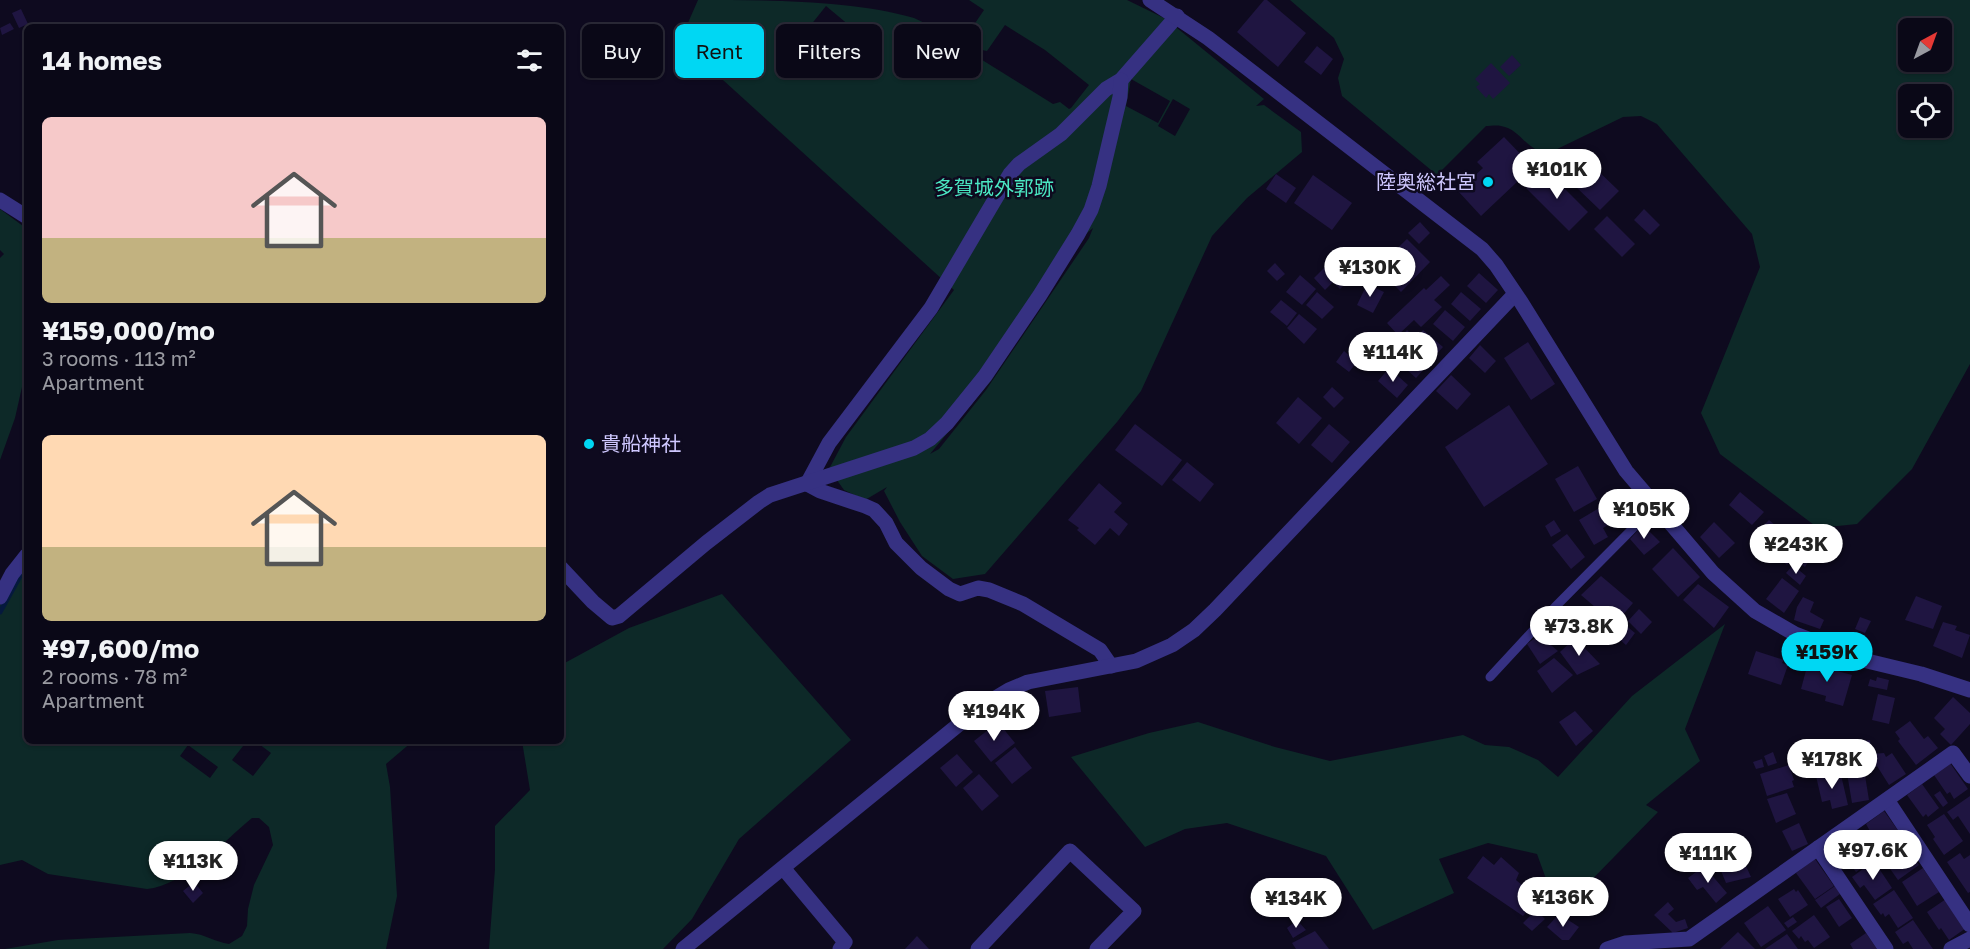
<!DOCTYPE html>
<meta charset="utf-8">
<style>
:root{--surface:#0a0817;--page:#181624;--text:#f1f3f6;--muted:#999aa1;--line:#2a2936;--accent:#00d7f3}
body{margin:0;font-family:"Golos Text","Noto Sans JP",sans-serif;background:var(--page);color:var(--text);height:100vh;display:flex;flex-direction:column;font-size:22px;white-space:nowrap}
*{box-sizing:border-box;margin:0}
p{font-size:20px;color:var(--muted)}
.icon{flex:none;width:33px;height:33px;fill:none;stroke:currentColor;stroke-width:2;stroke-linecap:round;stroke-linejoin:round}
.map{position:relative;flex:1;overflow:hidden}
.sheet{position:absolute;left:24px;top:24px;width:540px;height:720px;display:flex;flex-direction:column;background:var(--surface);border-radius:9px;box-shadow:0 2px 4px #0004,0 0 0 2px var(--line)}
.sheet>*{flex:none}
.hud{position:absolute;left:582px;top:24px;width:570px;height:54px;display:flex;gap:12px}
.needle{width:39px;rotate:41deg}
.buttons{position:absolute;left:1898px;top:18px;display:grid;gap:12px}
.buttons a{display:grid;place-items:center;width:54px;height:54px;border-radius:9px;background:var(--surface);box-shadow:0 2px 4px #0004,0 0 0 2px var(--line);font-size:30px}
.price{position:absolute;translate:-50% -51px;padding:0 14px;border-radius:21px;background:#fff;color:#222;font-size:20px;line-height:39px;filter:drop-shadow(0 2px 3px #0008)}
.price::after{content:'';position:absolute;left:50%;top:36px;width:18px;height:14px;margin-left:-9px;background:inherit;clip-path:polygon(0 0,100% 0,50% 100%)}
.price.current{background:var(--accent);color:#111}
ul{padding:0;list-style:none}
li{display:grid;align-content:center;gap:12px;height:318px;padding:0 18px}
li span{display:grid;place-items:center;height:186px;border-radius:9px;color:#555}
li>.icon{margin-inline-start:auto}
span .icon{width:108px;height:108px;fill:#fffc;stroke-width:1}
li b{font-size:26px}
h2{display:flex;justify-content:space-between;align-items:center;height:72px;padding:0 18px;font-size:26px}
.tag{padding:0 21px;border-radius:9px;background:var(--surface);box-shadow:0 2px 4px #0004,0 0 0 2px var(--line);font-size:21px;line-height:54px}
.tag.current{background:var(--accent);color:#111}
.map>svg:first-child{display:block}
.green{fill:#0d2928;fill-rule:evenodd}
.lines{fill:none;stroke-linecap:round;stroke-linejoin:round}
.stream{stroke:#05193d;stroke-width:5}
.building{fill:#1f1541}
.service{stroke:#363182;stroke-width:9}
.minor{stroke:#363182;stroke-width:15}
.tertiary{stroke:#363182;stroke-width:15}
.poi-dot{fill:#00d7f3;stroke:#0e0a1f;stroke-width:2}
.labels{text-anchor:middle;stroke-width:5;stroke-linejoin:round;paint-order:stroke}
.poi-label{font-size:20px;fill:#cfc8ff;stroke:#0e0a1f;text-anchor:end}
.park-label{font-size:20px;fill:#4be8c3;stroke:#0e0a1f}
</style>
<div class="map">
<svg width="1970" height="949" viewBox="0 0 1970 949">
<rect width="100%" height="100%" fill="#0e0a1f"/>
<g class="green">
<path d="M698,0c68,0 154,0 216,18 19,8 34,20 50,33l5,-7 -4,-6 19,-28 -15,-10h158l39,19 98,80 -8,7 8,-1 37,27 1,20 -55,46 -35,38 -71,155 -24,31 -132,152 -32,5 -31,-23 -22,-34 -16,-31 3,-4 -22,13 -21,-10 -15,-21 17,-32 108,-147 -274,-249zM826,6l24,20 -16,20 -24,-20zM1005,25l40,25 44,35 -18,23 -2,1 -9,-7 -7,2 -74,-46 3,-8 5,1zM1131,79l39,22 -12,22 -32,-17zM1173,99l17,10 -15,27 -17,-10zM1093,228l-4,10 -103,152 -47,59 -9,5 61,-73 96,-148z"/>
<path d="M1290,0h680v364l-58,105 -55,55 -39,4 -98,-74 -19,-41 59,-146 -8,-33 -95,-110 -16,-8 -18,1 -74,36c-23,-1 -28,-24 -48,-27 -5,-1 -11,0 -15,0l-49,49 -95,-79 -4,-18 6,-19 -10,-21zM1908,28h33v34h-33zM1908,94h33v34h-33z"/>
<path d="M0,209l27,20v150l-5,8 -7,31 -15,42v-202l4,-4 -4,-4z"/>
<path d="M27,562v179h220l-15,19 21,16 18,-23 -16,-12h158l-27,23 4,23 7,109 -11,53h-381l53,-9 132,-7c15,1 25,9 39,11l13,-8 5,-10 1,-17 6,-24 19,-40 -4,-18 -10,-9h-7c-28,23 -69,68 -105,71l-99,-15 -26,-14 -22,5v-260zM188,745l30,22 -8,11 -30,-22z"/>
<path d="M722,594l129,146 -112,99 -47,80 -29,30h-174l6,-80v-43l35,-36 -8,-49h39v-76l68,-37z"/>
<path d="M1725,624l-40,105 15,32 -54,44 12,7 -89,91 -20,-16 -12,-33 -49,-11 -49,16 15,34 -81,37 -47,-74 -99,-33 -42,6 -40,18 -74,-90 78,-24 49,-11 77,25 55,14 133,-26 22,10 24,2 29,13 20,17 74,-81z"/>
</g>
<g class="lines">
<path class="stream" d="M0,612l20,-36 7,-8"/>
</g>
<g class="building">
<path d="M1264,0h3l39,33 -28,34 -41,-35z"/>
<path d="M21,9l7,15 -9,4 -7,-15z"/>
<path d="M10,23l4,6 -12,6 -2,-7z"/>
<path d="M1317,46l16,13 -12,16 -17,-13z"/>
<path d="M1512,55l9,10 -12,11 -9,-9z"/>
<path d="M1491,63l19,20 -17,16 -4,-5 -3,4 -10,-11 4,-3 -5,-5z"/>
<path d="M1504,137l29,30 -52,49 -23,-25 25,-23 -6,-6z"/>
<path d="M1573,159l13,13 -16,16 -13,-13z"/>
<path d="M1594,167l25,24 -19,19 -25,-24z"/>
<path d="M1545,169l43,43 -19,19 -43,-43z"/>
<path d="M1276,174l20,14 -10,15 -20,-14z"/>
<path d="M1313,175l39,28 -20,27 -38,-27z"/>
<path d="M1644,209l16,16 -10,10 -16,-15z"/>
<path d="M1607,216l28,28 -13,13 -28,-28z"/>
<path d="M1420,222l10,11 -11,11 -11,-11z"/>
<path d="M1407,239l23,23 -29,30 -24,-24z"/>
<path d="M1339,253l8,8 7,-7 6,6 -5,6 4,5 -19,18 -7,-7 -8,8 -11,-12z"/>
<path d="M1275,263l10,11 -8,7 -10,-10z"/>
<path d="M1479,273l19,17 -12,13 -19,-17z"/>
<path d="M1300,275l16,14 -14,16 -16,-13z"/>
<path d="M1441,276l9,9 -16,15 8,7 -21,20 -7,-7 -16,15 -11,-12 37,-35 2,2z"/>
<path d="M1367,284l17,8 -11,21 -16,-8z"/>
<path d="M1317,292l17,15 -12,12 -16,-14z"/>
<path d="M1461,292l20,17 -11,12 -19,-17z"/>
<path d="M1281,300l16,13 -10,13 -17,-14z"/>
<path d="M1445,310l20,17 -12,14 -20,-17z"/>
<path d="M1299,314l18,15 -13,15 -17,-16z"/>
<path d="M1407,330l7,7 -6,8 -8,-7z"/>
<path d="M1423,330l20,17 -11,12 -20,-16z"/>
<path d="M1528,342l27,42 -24,16 -27,-42z"/>
<path d="M1480,345l16,16 -11,12 -16,-15z"/>
<path d="M1406,349l20,18 -10,11 -20,-18z"/>
<path d="M1344,351l13,11 -8,10 -13,-10z"/>
<path d="M1389,368l19,17 -11,13 -19,-17z"/>
<path d="M1451,375l20,19 -14,16 -21,-19z"/>
<path d="M1332,387l12,11 -10,10 -11,-11z"/>
<path d="M1298,397l24,21 -23,26 -23,-21z"/>
<path d="M1509,405l39,59 -64,43 -39,-60z"/>
<path d="M1135,424l47,36 -20,26 -47,-36z"/>
<path d="M1329,424l21,18 -18,21 -21,-18z"/>
<path d="M1187,462l27,22 -14,18 -28,-22z"/>
<path d="M1578,466l19,33 -23,13 -19,-33z"/>
<path d="M1099,483l23,20 -8,9 14,12 -9,12 -9,-8 -15,17 -18,-15 2,-2 -11,-8z"/>
<path d="M1740,492l24,20 -12,13 -23,-20z"/>
<path d="M1606,504l9,17 -12,7 5,9 -14,8 -15,-25z"/>
<path d="M1554,520l7,11 -10,6 -6,-11z"/>
<path d="M1769,520l43,36 -7,11 -12,-8 -6,6 -33,-30z"/>
<path d="M1714,522l21,21 -16,15 -19,-21z"/>
<path d="M1643,525l17,17 -16,13 -14,-16z"/>
<path d="M1567,534l18,23 -14,12 -19,-24z"/>
<path d="M1673,548l27,29 -22,20 -26,-28z"/>
<path d="M1793,565l13,11 -6,9 -14,-12z"/>
<path d="M1601,576l32,27 -18,21 -34,-29z"/>
<path d="M1782,578l17,13 -15,22 -18,-14z"/>
<path d="M1698,584l31,23 -15,21 -31,-28z"/>
<path d="M1916,596l26,10 -9,23 -28,-9z"/>
<path d="M1803,597l11,5 -4,10 14,8 -4,9 -26,-9 3,-13z"/>
<path d="M1639,609l13,13 -11,12 -13,-13z"/>
<path d="M1860,617l11,4 -6,12 -10,-4z"/>
<path d="M1943,622l14,4 -2,4 15,5 -8,23 -29,-12z"/>
<path d="M1624,624l11,9 -9,12 -13,-11z"/>
<path d="M1539,635l19,16 -18,13 -13,-20z"/>
<path d="M1575,638l25,26 -23,11 -17,-23z"/>
<path d="M1756,651l28,9 -2,3 6,2 -7,20 -33,-11z"/>
<path d="M1554,658l19,17 -21,18 -15,-22z"/>
<path d="M1808,663l44,12 -9,31 -18,-5 1,-5 -25,-7z"/>
<path d="M1877,677l12,3 -2,10 -19,-4 2,-7 6,2z"/>
<path d="M1078,687l3,25 -32,5 -4,-26z"/>
<path d="M1878,694l17,4 -6,26 -17,-4z"/>
<path d="M1953,697l17,16v11l-19,21 -11,-11 5,-5 -11,-11z"/>
<path d="M1575,711l18,20 -17,15 -17,-24z"/>
<path d="M1910,721l14,18 4,-3 10,12 -22,17 -18,-24 2,-2 -5,-7z"/>
<path d="M998,722l17,21 -24,19 -17,-21z"/>
<path d="M1870,740l1,10 -38,6 -2,-10z"/>
<path d="M1015,747l17,21 -20,16 -17,-21z"/>
<path d="M1773,752l4,11 -9,3 -4,-10z"/>
<path d="M1884,753l2,4 6,-4 14,21 -17,11 -12,-19 -5,3 -7,-11 6,-4z"/>
<path d="M957,754l16,18 -17,15 -16,-19z"/>
<path d="M1862,757l7,43 -17,3 -5,-30 -3,1 -2,-14z"/>
<path d="M1762,759l2,8 -8,2 -3,-7z"/>
<path d="M1950,763l18,26 -14,10 -4,-7 -3,2 -13,-19z"/>
<path d="M1789,765l5,15 -2,1 2,6 -27,9 -7,-22z"/>
<path d="M1835,772l1,4 5,-1 7,30 -16,4 -2,-9 -8,2 -6,-26z"/>
<path d="M979,774l20,22 -17,15 -19,-23z"/>
<path d="M1922,784l17,24 -11,9 -2,-3 -3,3 -16,-22z"/>
<path d="M1940,791l8,12 -5,4 -9,-12z"/>
<path d="M1787,793l9,21 -20,9 -9,-24z"/>
<path d="M1970,796v38l-12,-18 -5,4 -6,-8z"/>
<path d="M1884,811l18,25 -19,13 -6,-8 -1,1 -10,-18z"/>
<path d="M1944,814l19,27 -19,14 -11,-16 2,-2 -8,-12z"/>
<path d="M1799,823l9,21 -16,7 -10,-20z"/>
<path d="M1855,833l19,26 -18,13 -19,-27z"/>
<path d="M1902,841l17,24 -21,15 -17,-24z"/>
<path d="M1960,853l4,6 6,-4v37l-2,1 -21,-31z"/>
<path d="M1483,856l11,9 7,-8 18,16 -3,7 34,29 -3,7 -14,-11 -10,11 -56,-38z"/>
<path d="M1742,857l9,20 -25,6 -7,-17z"/>
<path d="M1815,859l19,27 -19,13 -19,-26z"/>
<path d="M1874,861l18,27 -17,12 -11,-15 -4,3 -8,-11z"/>
<path d="M1704,866l23,27 -11,10 -13,-16 -6,3 -9,-12z"/>
<path d="M1923,868l16,24 -22,14 -15,-24z"/>
<path d="M194,882l9,11 -10,10 -10,-12z"/>
<path d="M1835,886l5,8 -19,14 -6,-8z"/>
<path d="M1794,889l2,3 2,-2 10,15 -18,12 -12,-18z"/>
<path d="M1894,890l19,28 -15,10 -9,-14 -4,3 -2,-4 -2,2 -8,-11z"/>
<path d="M1839,899l13,19 -13,9 -13,-20z"/>
<path d="M1946,899l20,29 -17,12 -8,-12 -2,2 -12,-18z"/>
<path d="M1668,902l6,7 -6,5 8,8 9,-3 3,9 -15,5 -19,-18z"/>
<path d="M1768,906l18,24 -25,17 -17,-24z"/>
<path d="M1536,910l9,9 -13,12 -9,-8z"/>
<path d="M1559,914l20,13 -10,13h-7l-15,-13z"/>
<path d="M1814,915l16,22 -16,11 -6,-8 -3,2 -4,-6 -2,3 -7,-8z"/>
<path d="M1793,917l4,5 -9,6 -4,-5z"/>
<path d="M1297,920l9,10 -13,8 -6,-10z"/>
<path d="M1913,920l20,29h-20l-5,-8 -5,3 -8,-12z"/>
<path d="M1315,931l14,18h-33l-4,-6z"/>
<path d="M1738,932l17,17h-35z"/>
<path d="M1866,933l11,16h-24l-3,-5z"/>
<path d="M1787,934l11,15h-33z"/>
<path d="M917,936l12,13h-24z"/>
</g>
<g class="lines">
<path class="service" d="M1490,677l65,-70 100,-101"/>
<g class="minor">
<path d="M0,200l27,17"/>
<path d="M807,484l22,-41 102,-135 79,-134 9,-10 42,-30 45,-45 15,-9 56,-64"/>
<path d="M807,484l13,7 45,15 9,4 12,13 10,20 25,25 28,21 11,5 18,-6 11,2 34,14 77,46 11,16"/>
<path d="M561,568l32,34 19,16 7,-2 87,-73 53,-41 11,-7 144,-47 16,-9 17,-16 38,-47 55,-81 38,-61 13,-24 8,-24 21,-89 1,-17"/>
<path d="M0,597l12,-23 15,-19"/>
<path d="M1887,800l83,125"/>
<path d="M1818,848l68,101"/>
<path d="M784,869l61,73 -5,7"/>
<path d="M683,949l296,-241 30,-18 19,-8 108,-21 36,-16 22,-15 21,-20 300,-316"/>
<path d="M978,949l92,-98 64,60 -37,38"/>
<path d="M1607,949l18,-6 64,-4 264,-186 17,23"/>
<path d="M1951,949l19,-10"/>
</g>
<path class="tertiary" d="M1150,0l58,38 274,211 14,16 25,37 105,169 87,102 42,38 40,23 68,26 58,14 49,16"/>
</g>
<g class="poi-dot">
<circle cx="1488" cy="182" r="6"/>
<circle cx="589" cy="444" r="6"/>
</g>
<g class="labels">
<g class="poi-label">
<text x="1476" y="189">陸奥総社宮</text>
<text x="601" y="451" text-anchor="start">貴船神社</text>
</g>
<g class="park-label">
<text x="994" y="195">多賀城外郭跡</text>
</g>
</g>
</svg>
<div class="buttons">
<a><svg class="needle" viewBox="-14 -14 28 28"><path d="M0-13l5 13h-10z" fill="#e53935"/><path d="M0 13l5-13h-10z" fill="#999aa1"/></svg></a>
<a><svg class="icon" aria-label="locate" viewBox="0 0 24 24"><circle cx="12" cy="12" r="6"/><path d="M12 2v4M12 18v4M2 12h4M18 12h4"/></svg></a>
</div>
<b class="price" style="left:1557px;top:200px">¥101K</b>
<b class="price" style="left:1370px;top:298px">¥130K</b>
<b class="price" style="left:1393px;top:383px">¥114K</b>
<b class="price" style="left:1644px;top:540px">¥105K</b>
<b class="price" style="left:1796px;top:575px">¥243K</b>
<b class="price" style="left:1579px;top:657px">¥73.8K</b>
<b class="price current" style="left:1827px;top:683px">¥159K</b>
<b class="price" style="left:994px;top:742px">¥194K</b>
<b class="price" style="left:1832px;top:790px">¥178K</b>
<b class="price" style="left:1873px;top:881px">¥97.6K</b>
<b class="price" style="left:1708px;top:884px">¥111K</b>
<b class="price" style="left:193px;top:892px">¥113K</b>
<b class="price" style="left:1563px;top:928px">¥136K</b>
<b class="price" style="left:1296px;top:929px">¥134K</b>
<div class="hud">
<a class="tag">Buy</a>
<a class="tag current">Rent</a>
<a class="tag">Filters</a>
<a class="tag">New</a>
</div>
<section class="sheet">
<h2>14 homes<svg class="icon" aria-label="filters" viewBox="0 0 24 24"><path d="M4 7h16M4 17h16"/><circle cx="9" cy="7" r="2"/><circle cx="15" cy="17" r="2"/></svg></h2>
<ul>
<li><span style="background:linear-gradient(#f6c9c9 65%,#c2b280 0)"><svg class="icon" aria-label="home" viewBox="0 0 24 24"><path d="M3 11l9-7 9 7M6 9v11h12V9"/></svg></span><div><b>¥159,000/mo</b><p>3 rooms · 113 m²</p><p>Apartment</p></div></li>
<li><span style="background:linear-gradient(#ffd9b3 60%,#c2b280 0)"><svg class="icon" aria-label="home" viewBox="0 0 24 24"><path d="M3 11l9-7 9 7M6 9v11h12V9"/></svg></span><div><b>¥97,600/mo</b><p>2 rooms · 78 m²</p><p>Apartment</p></div></li>
</ul>
</section>
</div>
